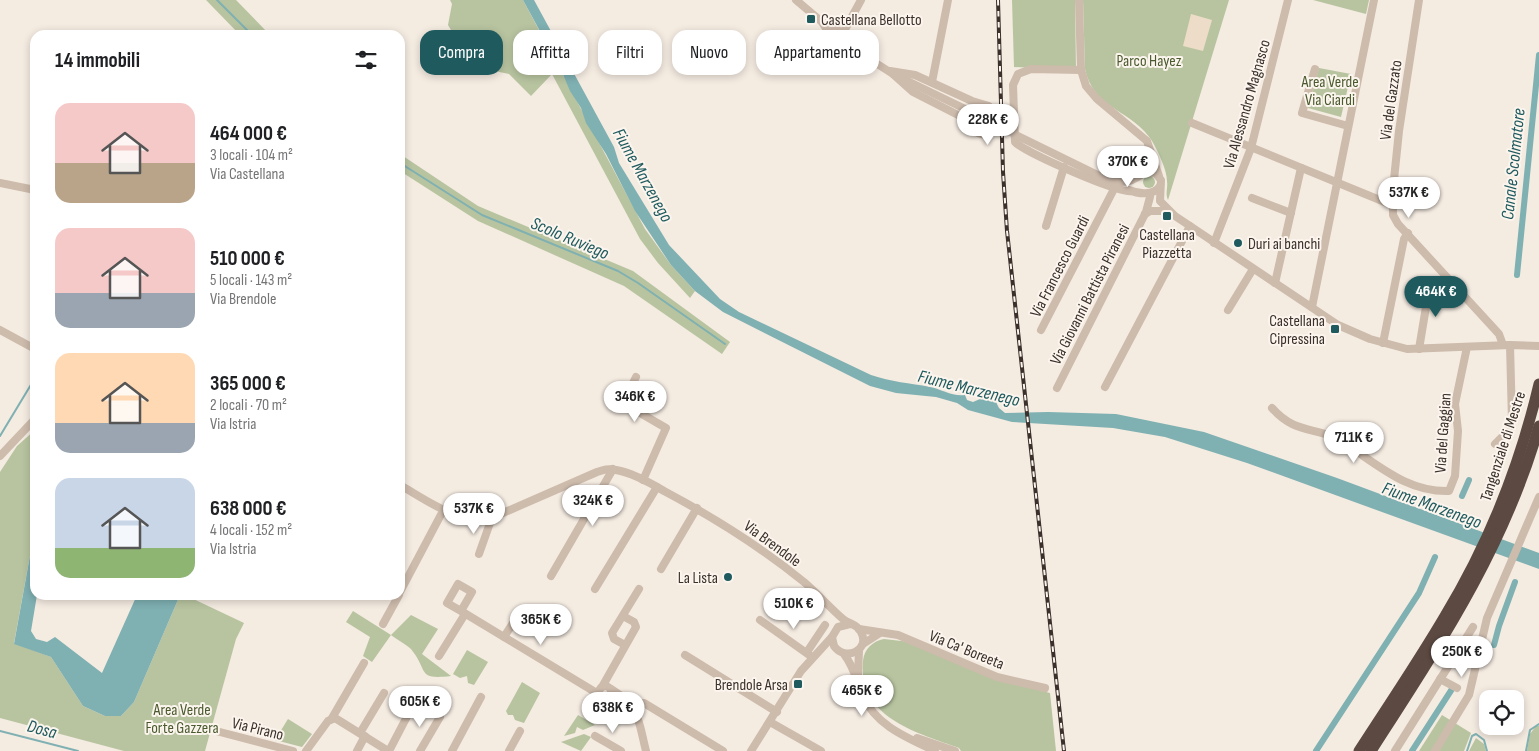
<!DOCTYPE html>
<html lang="it">
<meta charset="utf-8">
<style>
:root{--surface:#fff;--page:#f2f2f2;--text:#202124;--muted:#757577;--accent:#1f5a5e}
body{margin:0;font-family:"Sofia Sans Condensed",sans-serif;background:var(--page);color:var(--text);height:100vh;display:flex;flex-direction:column;font-size:19px;white-space:nowrap}
*{box-sizing:border-box;margin:0}
p{font-size:16px;color:var(--muted)}
.icon{flex:none;width:28px;height:28px;fill:none;stroke:currentColor;stroke-width:2;stroke-linecap:round;stroke-linejoin:round}
.map{position:relative;flex:1;overflow:hidden}
.panel{position:absolute;left:30px;top:30px;width:375px;height:570px;display:flex;flex-direction:column;background:var(--surface);border-radius:15px;box-shadow:0 2px 8px #0003}
.panel>*{flex:none}
.hud{position:absolute;left:420px;top:30px;width:475px;height:45px;display:flex;gap:10px}
.buttons{position:absolute;left:1479px;top:690px;display:grid;gap:10px}
.buttons a{display:grid;place-items:center;width:45px;height:45px;border-radius:10px;background:var(--surface);box-shadow:0 2px 8px #0003;font-size:25px}
.price{position:absolute;translate:-50% -42px;padding:0 11px;border-radius:18px;background:#fff;color:#222;font-size:16px;line-height:32px;filter:drop-shadow(0 1px 2px #0008)}
.price::after{content:'';position:absolute;left:50%;top:30px;width:15px;height:11px;margin-left:-8px;background:inherit;clip-path:polygon(0 0,100% 0,50% 100%)}
.price.on{background:var(--accent);color:#fff}
ul{padding:0;list-style:none}
li{display:flex;align-items:center;gap:15px;height:125px;padding:0 25px}
li span{display:grid;place-items:center;flex:none;width:140px;height:100px;border-radius:15px;color:#555}
li>.icon{margin-inline-start:auto}
span .icon{width:60px;height:60px;fill:#fffc;stroke-width:1}
li b{font-size:21px}
h2{display:flex;justify-content:space-between;align-items:center;height:60px;padding:0 25px;font-size:21px}
.tag{padding:0 18px;border-radius:15px;background:var(--surface);box-shadow:0 2px 8px #0003;font-size:18px;line-height:45px}
.tag.on{background:var(--accent);color:#fff}
.map>svg:first-child{display:block}
.green{fill:#b8c4a0}
.plaza{fill:#ecdcc8}
.water{fill:#7fb0b2}
.lines{fill:none;stroke-linecap:round;stroke-linejoin:round}
.stream{stroke:#7fb0b2;stroke-width:2}
.canal{stroke:#7fb0b2;stroke-width:6}
.minor-tunnel{stroke:#cfc6bd;stroke-width:8;stroke-dasharray:8 4;stroke-linecap:butt}
.minor{stroke:#cdbbac;stroke-width:8}
.highway{stroke:#5c4a42;stroke-width:11}
.rail-casing{stroke:#3b302b;stroke-width:4}
.rail{stroke:#fbf5ee;stroke-width:2;stroke-dasharray:5.5;stroke-linecap:butt}
.poi-dot{fill:#1f5a5e;stroke:#fbf5ee;stroke-width:2}
.labels{text-anchor:middle;stroke-width:4;stroke-linejoin:round;paint-order:stroke}
.poi-label{font-size:16px;fill:#3b302b;stroke:#fbf5ee;text-anchor:end}
.park-label{font-size:16px;fill:#4a5a2e;stroke:#fbf5ee}
.street-label{font-size:16px;fill:#3b302b;stroke:#fbf5ee}
.water-label{font-size:18px;font-style:italic;fill:#1f5a5e;stroke:#fbf5ee}
</style>
<div class="map">
<svg width="1539" height="751" viewBox="0 0 1539 751">
<rect width="100%" height="100%" fill="#f4ebe1"/>
<g class="green">
<path d="M206,0h30l34,35h-30z"/>
<path d="M450,0h73l122,229 26,36 24,26 -5,7 -32,-35 -18,-24 -88,-165 -21,22 -22,-22 -19,-4 -22,-11 -20,-34 4,-21z"/>
<path d="M1012,0h63l1,70 -62,-3z"/>
<path d="M1083,0h146l-61,200c-3,-7 0,-11 -1,-19 0,-11 -9,-30 -15,-40 -18,-30 -59,-32 -67,-72z"/>
<path d="M1313,0h56l-3,14z"/>
<path d="M1319,68l32,6 -10,43 -33,-9z"/>
<path d="M400,154l78,52 155,65 97,71 -8,12 -98,-68 -146,-65 -78,-50z"/>
<circle cx="1149" cy="182" r="6"/>
<path d="M35,430v98l-21,115 37,14 32,49 22,10h16l13,-14 46,-107h5l59,28 -8,16 -31,112h-81l-124,-33v-246l17,-26z"/>
<path d="M353,611l38,24 20,-20 27,14 -16,25 29,22c-35,4 -22,-5 -40,-27 -5,-5 -14,-9 -20,-14l-19,27 -9,-6 7,-19 -24,-15z"/>
<path d="M884,639l26,3 85,37 55,14 6,58h-95l-2,-3c-42,-15 -102,-31 -96,-87 1,-12 10,-20 21,-22z"/>
<path d="M467,650l21,12 -14,23 -6,-2 -1,-7 -7,2 -7,-4z"/>
<path d="M522,682l18,11 -16,30 -9,-3 -2,-5h-5l-2,-4z"/>
<path d="M578,715l17,10 -12,5 -6,-3 -2,6 -11,3z"/>
<path d="M1442,715l29,18 -7,18h-45z"/>
<path d="M288,719l24,15 -10,13 -27,-7z"/>
<path d="M1536,726h3v25h-12l3,-17z"/>
<path d="M584,734l7,3 -10,14 -20,-9z"/>
<path d="M1476,738l8,6 2,7h-17z"/>
</g>
<path class="plaza" d="M1191,14l21,6 -9,31 -20,-5z"/>
<g class="water">
<path d="M523,0h11l80,147 5,16 50,82 51,54 19,13 132,63c20,7 39,8 59,12 11,2 23,10 35,8l2,5 6,2 14,-6 7,2 5,10 6,5 43,-1 68,2 88,18 133,46 202,75v16l-292,-106 -82,-26 -52,-9 -101,-6 -44,-12 -11,-7 -21,-6 -40,-4 -26,-7 -147,-74 -28,-21 -24,-26 -36,-54 -29,-57 -20,-31 -5,-15 -11,-17 -9,-21z"/>
<path d="M35,528l2,67 -6,36 5,8 11,3 8,-5 47,36 35,-78h43l-46,107 -13,14h-16l-22,-10 -32,-49 -37,-13z"/>
</g>
<g class="lines">
<g class="stream">
<path d="M217,0l35,35"/>
<path d="M400,163l82,52 136,56 20,12 87,61"/>
<path d="M0,436l35,-58"/>
<path d="M0,731l78,20"/>
<path d="M1467,751l5,-15 4,-2 8,6 3,11"/>
<path d="M1526,751l4,-21 9,-6"/>
</g>
<g class="canal">
<path d="M1517,275l22,-220"/>
<path d="M1462,496l7,-16"/>
<path d="M1494,645l5,-19 16,-44"/>
<path d="M1316,751l103,-158 16,-36"/>
<path d="M1412,751l40,-62"/>
</g>
<path class="minor-tunnel" d="M988,120l28,15"/>
<g class="minor">
<path d="M796,0l26,22 21,11 16,18"/>
<path d="M1079,0l2,70 5,16 11,13 50,42 12,35"/>
<path d="M1419,0l-20,131 -6,58v26l5,9 101,110 4,11"/>
<path d="M822,22l14,22 24,9 33,21 95,46"/>
<path d="M843,33l18,-33"/>
<path d="M1315,69l-13,44 46,13"/>
<path d="M1081,70l-50,-1 -13,5 -5,11 2,57c9,10 104,52 116,49"/>
<path d="M890,71l25,4 57,26 17,5 3,6v18l-6,5 -8,-2 -18,-17 -47,-24 -20,-18"/>
<path d="M932,82l16,-82"/>
<path d="M1192,123l200,82"/>
<path d="M1016,135l98,48"/>
<path d="M1111,181c15,3 22,0 34,-9l10,1 6,7 -1,21 15,15 163,109 32,14 37,10 103,-4 29,1"/>
<path d="M0,183l35,7"/>
<path d="M1129,190c9,4 25,6 31,-4"/>
<path d="M1252,198l39,15"/>
<path d="M1145,214l5,-3h13"/>
<path d="M1046,226l18,-59"/>
<path d="M1214,243l37,-95 37,-148"/>
<path d="M1275,283l26,-115"/>
<path d="M1312,307l62,-307"/>
<path d="M1228,310l25,-41"/>
<path d="M0,330l35,19"/>
<path d="M1041,330l73,-141"/>
<path d="M1383,343l21,-104 4,-6"/>
<path d="M1419,349l11,-66"/>
<path d="M636,377l-13,26 43,25 -23,52"/>
<path d="M1105,387l85,-161"/>
<path d="M1057,388l89,-176 4,-15"/>
<path d="M1272,408c21,24 38,19 65,30 7,4 15,11 22,15 29,20 54,39 90,38l6,-15 3,-45 -3,-27 12,-57"/>
<path d="M1495,444l15,-15 2,-8 -2,-76"/>
<path d="M0,456l35,-37"/>
<path d="M400,485c28,16 63,43 96,31l101,-44c6,-2 12,-4 19,-2 17,3 33,12 48,21 49,26 97,56 140,91 14,12 25,25 39,37 6,5 14,5 18,13 10,18 -16,30 -27,14l-2,-9 6,-10 12,-3"/>
<path d="M479,554l11,-31 -1,-5"/>
<path d="M661,569l36,-61"/>
<path d="M551,576l62,-107"/>
<path d="M595,589l62,-102"/>
<path d="M400,592l44,-83"/>
<path d="M461,611l11,-19 -14,-8 -11,19 14,8 139,84"/>
<path d="M760,620l52,37"/>
<path d="M383,624l16,-29"/>
<path d="M859,629l39,6 99,42 48,11"/>
<path d="M504,637l11,-17"/>
<path d="M863,644l17,-11"/>
<path d="M625,645l-11,-6 -2,-6 27,-44"/>
<path d="M807,652l18,-27"/>
<path d="M844,654c10,13 13,27 19,42 13,30 45,42 72,55"/>
<path d="M685,655l92,57"/>
<path d="M439,656l26,-42"/>
<path d="M858,675l1,-25"/>
<path d="M1440,679l17,9"/>
<circle cx="605" cy="692" r="6"/>
<path d="M602,687l34,-60 -2,-5 -11,-6"/>
<path d="M611,689c29,18 27,30 35,62"/>
<path d="M632,704l12,-1 79,48"/>
<path d="M332,718l32,-55"/>
<path d="M770,722l51,29"/>
<path d="M216,731l77,20"/>
<path d="M360,733l24,-40"/>
<path d="M595,736l26,15"/>
<path d="M917,738l38,13"/>
<path d="M306,751l22,-30 7,-3 53,33"/>
<path d="M357,751l8,-15"/>
<path d="M389,751l23,-44"/>
<path d="M420,751l20,-34"/>
<path d="M452,751l29,-54"/>
<path d="M509,751l11,-20"/>
<path d="M751,751l50,-80 31,-34"/>
<path d="M1395,751l78,-124"/>
<path d="M1435,751l34,-56 18,-77 52,-121"/>
</g>
<g class="highway">
<path d="M1359,751c29,-45 59,-89 86,-135 43,-71 75,-151 94,-232"/>
<path d="M1371,751c68,-106 133,-202 168,-325"/>
</g>
<defs>
<path id="rail" d="M998,0l5,172 4,59 57,520"/>
</defs>
<use href="#rail" class="rail-casing"/>
<use href="#rail" class="rail"/>
</g>
<g class="poi-dot">
<rect x="806" y="14" width="10" height="10" rx="2.5"/>
<rect x="1162" y="211" width="10" height="10" rx="2.5"/>
<circle cx="1238" cy="243" r="5"/>
<rect x="1330" y="324" width="10" height="10" rx="2.5"/>
<circle cx="728" cy="577" r="5"/>
<rect x="793" y="679" width="10" height="10" rx="2.5"/>
</g>
<g class="labels">
<g class="poi-label">
<text x="821" y="25" text-anchor="start">Castellana Bellotto</text>
<text x="1167" y="240" text-anchor="middle">Castellana<tspan x="1167" dy="18">Piazzetta</tspan></text>
<text x="1248" y="249" text-anchor="start">Duri ai banchi</text>
<text x="1325" y="326">Castellana<tspan x="1325" dy="18">Cipressina</tspan></text>
<text x="718" y="583">La Lista</text>
<text x="788" y="690">Brendole Arsa</text>
</g>
<g class="park-label">
<text x="1149" y="66">Parco Hayez</text>
<text x="1330" y="87">Area Verde<tspan x="1330" dy="18">Via Ciardi</tspan></text>
<text x="182" y="715">Area Verde<tspan x="182" dy="18">Forte Gazzera</tspan></text>
</g>
<g class="street-label">
<text transform="translate(1390 100) rotate(-82)" y="6">Via del Gazzato</text>
<text transform="translate(1246 104) rotate(-74)" y="6">Via Alessandro Magnasco</text>
<text transform="translate(1059 266) rotate(-63)" y="6">Via Francesco Guardi</text>
<text transform="translate(1089 294) rotate(-63)" y="6">Via Giovanni Battista Piranesi</text>
<text transform="translate(1442 433) rotate(-86)" y="6">Via del Gaggian</text>
<text transform="translate(1502 446) rotate(-72)" y="6">Tangenziale di Mestre</text>
<text transform="translate(773 543) rotate(36)" y="6">Via Brendole</text>
<text transform="translate(967 649) rotate(22)" y="6">Via Ca' Boreeta</text>
<text transform="translate(258 728) rotate(14)" y="6">Via Pirano</text>
</g>
<g class="water-label">
<text transform="translate(1513 164) rotate(-84)" y="6">Canale Scolmatore</text>
<text transform="translate(643 175) rotate(61)" y="6">Fiume Marzenego</text>
<text transform="translate(570 238) rotate(23)" y="6">Scolo Ruviego</text>
<text transform="translate(969 388) rotate(14)" y="6">Fiume Marzenego</text>
<text transform="translate(1432 505) rotate(20)" y="6">Fiume Marzenego</text>
<text transform="translate(42 729) rotate(15)" y="6">Dosa</text>
</g>
</g>
</svg>
<div class="buttons">
<a><svg class="icon" aria-label="locate" viewBox="0 0 24 24"><circle cx="12" cy="12" r="6"/><path d="M12 2v4M12 18v4M2 12h4M18 12h4"/></svg></a>
</div>
<b class="price" style="left:988px;top:146px">228K €</b>
<b class="price" style="left:1128px;top:188px">370K €</b>
<b class="price" style="left:1409px;top:219px">537K €</b>
<b class="price on" style="left:1436px;top:318px">464K €</b>
<b class="price" style="left:635px;top:423px">346K €</b>
<b class="price" style="left:1354px;top:464px">711K €</b>
<b class="price" style="left:593px;top:527px">324K €</b>
<b class="price" style="left:474px;top:535px">537K €</b>
<b class="price" style="left:794px;top:630px">510K €</b>
<b class="price" style="left:541px;top:646px">365K €</b>
<b class="price" style="left:1462px;top:678px">250K €</b>
<b class="price" style="left:862px;top:717px">465K €</b>
<b class="price" style="left:420px;top:728px">605K €</b>
<b class="price" style="left:613px;top:734px">638K €</b>
<div class="hud">
<a class="tag on">Compra</a>
<a class="tag">Affitta</a>
<a class="tag">Filtri</a>
<a class="tag">Nuovo</a>
<a class="tag">Appartamento</a>
</div>
<section class="panel">
<h2>14 immobili<svg class="icon" aria-label="filters" viewBox="0 0 24 24"><path d="M4 7h16M4 17h16"/><circle cx="9" cy="7" r="2"/><circle cx="15" cy="17" r="2"/></svg></h2>
<ul>
<li><span style="background:linear-gradient(#f6c9c9 60%,#b9a48a 0)"><svg class="icon" aria-label="home" viewBox="0 0 24 24"><path d="M3 11l9-7 9 7M6 9v11h12V9"/></svg></span><div><b>464 000 €</b><p>3 locali · 104 m²</p><p>Via Castellana</p></div></li>
<li><span style="background:linear-gradient(#f6c9c9 65%,#9aa5b1 0)"><svg class="icon" aria-label="home" viewBox="0 0 24 24"><path d="M3 11l9-7 9 7M6 9v11h12V9"/></svg></span><div><b>510 000 €</b><p>5 locali · 143 m²</p><p>Via Brendole</p></div></li>
<li><span style="background:linear-gradient(#ffd9b3 70%,#9aa5b1 0)"><svg class="icon" aria-label="home" viewBox="0 0 24 24"><path d="M3 11l9-7 9 7M6 9v11h12V9"/></svg></span><div><b>365 000 €</b><p>2 locali · 70 m²</p><p>Via Istria</p></div></li>
<li><span style="background:linear-gradient(#c9d6e8 70%,#8fb573 0)"><svg class="icon" aria-label="home" viewBox="0 0 24 24"><path d="M3 11l9-7 9 7M6 9v11h12V9"/></svg></span><div><b>638 000 €</b><p>4 locali · 152 m²</p><p>Via Istria</p></div></li>
</ul>
</section>
</div>
